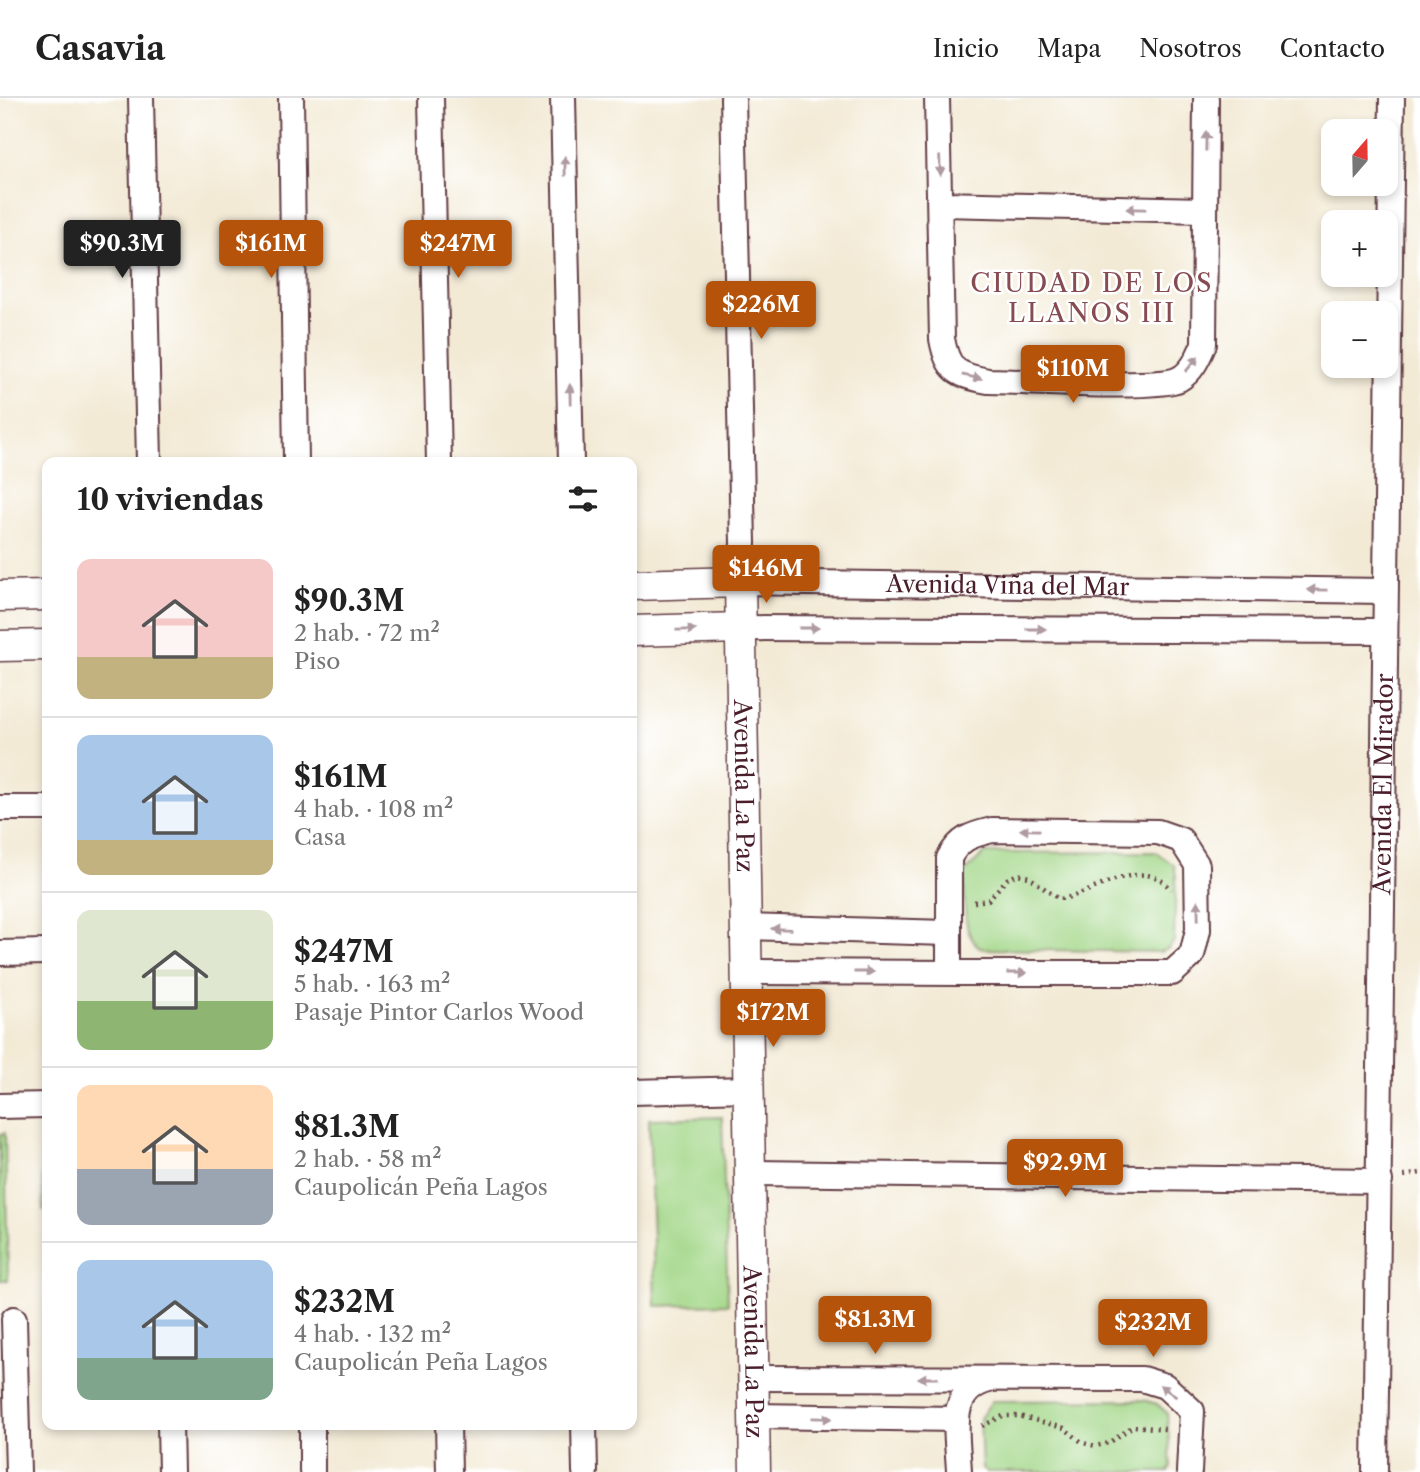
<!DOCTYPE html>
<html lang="es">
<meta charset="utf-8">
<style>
:root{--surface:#fff;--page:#f6f6f6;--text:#222;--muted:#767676;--line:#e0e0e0;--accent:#b45309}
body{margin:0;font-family:"Libre Caslon Text",serif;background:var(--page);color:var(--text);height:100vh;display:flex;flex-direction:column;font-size:26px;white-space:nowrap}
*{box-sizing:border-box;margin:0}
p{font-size:23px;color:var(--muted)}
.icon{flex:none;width:38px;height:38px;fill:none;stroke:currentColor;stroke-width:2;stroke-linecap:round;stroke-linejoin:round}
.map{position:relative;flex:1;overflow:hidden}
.side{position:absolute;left:42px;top:359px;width:595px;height:973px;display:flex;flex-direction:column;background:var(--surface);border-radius:14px;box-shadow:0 4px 10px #0003}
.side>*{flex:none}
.needle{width:46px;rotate:20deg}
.tools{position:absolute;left:1321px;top:21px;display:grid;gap:14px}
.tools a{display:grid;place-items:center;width:77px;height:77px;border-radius:14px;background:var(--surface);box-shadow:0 4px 10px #0003;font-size:35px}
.price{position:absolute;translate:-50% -60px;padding:0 16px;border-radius:7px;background:var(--accent);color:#fff;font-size:23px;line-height:46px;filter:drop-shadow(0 2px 4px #0008)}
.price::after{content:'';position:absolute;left:50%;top:42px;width:21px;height:16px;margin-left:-10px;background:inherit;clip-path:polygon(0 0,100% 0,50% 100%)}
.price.current{background:#222;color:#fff}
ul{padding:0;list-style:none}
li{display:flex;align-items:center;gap:21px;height:175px;padding:0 35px}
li+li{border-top:2px solid var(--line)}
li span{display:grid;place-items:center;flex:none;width:196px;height:140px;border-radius:14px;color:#555}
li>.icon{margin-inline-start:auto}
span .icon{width:84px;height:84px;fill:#fffc;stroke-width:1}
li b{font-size:30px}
h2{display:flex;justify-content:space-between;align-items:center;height:84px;padding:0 35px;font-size:30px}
header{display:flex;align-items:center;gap:42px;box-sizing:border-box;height:98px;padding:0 35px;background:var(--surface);border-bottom:2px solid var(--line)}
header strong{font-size:33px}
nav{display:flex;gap:38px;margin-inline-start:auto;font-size:24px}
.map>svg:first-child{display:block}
.green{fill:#a1d686;stroke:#767a58;stroke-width:2}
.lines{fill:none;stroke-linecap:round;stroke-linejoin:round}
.minor-casing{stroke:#633d44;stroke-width:28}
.tertiary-casing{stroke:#633d44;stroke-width:33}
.path{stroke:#633d44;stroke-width:4.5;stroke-dasharray:2 5;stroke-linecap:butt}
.minor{stroke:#fff;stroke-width:24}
.tertiary{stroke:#fff;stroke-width:30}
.oneway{fill:#ae9aa0}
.labels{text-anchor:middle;stroke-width:5;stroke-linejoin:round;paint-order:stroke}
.street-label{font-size:24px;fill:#4a1f2b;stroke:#fff}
.neighbourhood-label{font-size:26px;letter-spacing:2px;fill:#874b52;stroke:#fff}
</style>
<header>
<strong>Casavia</strong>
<nav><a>Inicio</a><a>Mapa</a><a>Nosotros</a><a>Contacto</a></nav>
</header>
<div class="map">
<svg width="1420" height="1374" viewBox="0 0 1420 1374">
<rect width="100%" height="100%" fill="#fff"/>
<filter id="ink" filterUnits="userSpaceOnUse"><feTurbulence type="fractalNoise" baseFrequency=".0143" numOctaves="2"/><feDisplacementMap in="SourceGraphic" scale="14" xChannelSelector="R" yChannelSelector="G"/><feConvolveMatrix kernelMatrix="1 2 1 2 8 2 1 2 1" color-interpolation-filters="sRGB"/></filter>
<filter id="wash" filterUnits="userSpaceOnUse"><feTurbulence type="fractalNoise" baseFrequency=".00686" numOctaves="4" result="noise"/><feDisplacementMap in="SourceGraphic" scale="28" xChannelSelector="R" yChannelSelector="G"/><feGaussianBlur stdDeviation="1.57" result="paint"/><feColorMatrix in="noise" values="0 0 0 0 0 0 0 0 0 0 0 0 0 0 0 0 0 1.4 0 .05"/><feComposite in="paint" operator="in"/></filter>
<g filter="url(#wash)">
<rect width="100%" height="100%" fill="#f3ead5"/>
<g class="green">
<path d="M1156,754l18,13 2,11 -2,65 -5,7 -9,4 -176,-3c-25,-9 -18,-56 -19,-77l20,-19z"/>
<path d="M722,1019l6,187 -73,2 -6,-187z"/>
<path d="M5,1035l3,147h-8v-146z"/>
<path d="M42,1052h5v59l-4,1z"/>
<path d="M1143,1302l14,4 10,9 4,53 -3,6h-182l-4,-3 -2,-51 12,-17z"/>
</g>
</g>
<g filter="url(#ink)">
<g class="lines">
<defs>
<g id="minor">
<path d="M141,0l8,364"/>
<path d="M291,0l5,364"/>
<path d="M431,0l8,364"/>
<path d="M563,0l8,364"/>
<path id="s1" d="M733,0l10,445 -3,39 645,9"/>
<path d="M937,0l5,241c6,32 15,36 46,42 32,0 170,9 191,-2 13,-7 19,-21 25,-35l2,-246"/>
<path d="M941,106l263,6"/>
<path d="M740,530l645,3"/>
<path d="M0,710h47"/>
<path d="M746,829l201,6"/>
<path d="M0,855l47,-1"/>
<path d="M747,874c142,1 283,1 425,1l20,-18 6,-25 -1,-65 -16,-25 -23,-8 -166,-2c-21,5 -32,8 -43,28v114"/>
<path d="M632,994l117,-3"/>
<path d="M0,1008l47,-1"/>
<path d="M750,1075l630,8"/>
<path d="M14,1221l4,153"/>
<path d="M753,1280l389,1 23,7 27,25 -3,61"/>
<path d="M754,1318l203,3"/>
<path d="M170,1326l1,48"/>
<path d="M312,1326v48"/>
<path d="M448,1326l1,48"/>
<path d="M584,1326l1,48"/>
<path d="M959,1374c-1,-36 -14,-81 30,-92"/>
<path id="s2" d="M1375,1374l17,-1374"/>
</g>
<g id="tertiary">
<path id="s3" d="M632,487l108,-3 15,890"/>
<path d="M0,498l47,-1"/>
<path d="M632,533l108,-3"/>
<path d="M0,548l47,-1"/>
</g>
</defs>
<use href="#minor" class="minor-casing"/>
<use href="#tertiary" class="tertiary-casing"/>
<g class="path">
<path d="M974,804l14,-2 19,-21 11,-5 11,3 30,22c34,-3 84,-47 112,-9"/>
<path d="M1404,1078l16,-3"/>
<path d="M982,1328l21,-10h16l45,12 19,15 13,3 13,-3 24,-17 32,3"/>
</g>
<use href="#minor" class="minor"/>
<use href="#tertiary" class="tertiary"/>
</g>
<defs><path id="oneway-solid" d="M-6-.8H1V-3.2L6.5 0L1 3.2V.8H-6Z" transform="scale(1.75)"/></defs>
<g class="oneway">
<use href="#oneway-solid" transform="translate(1206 43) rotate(-89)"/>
<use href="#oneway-solid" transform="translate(565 68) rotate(-91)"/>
<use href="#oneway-solid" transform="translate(940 68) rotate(88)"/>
<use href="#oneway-solid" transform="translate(1136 111) rotate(-179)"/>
<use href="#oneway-solid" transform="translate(1192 266) rotate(-51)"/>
<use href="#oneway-solid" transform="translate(972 279) rotate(12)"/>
<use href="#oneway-solid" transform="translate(570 296) rotate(-91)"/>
<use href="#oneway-solid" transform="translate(1317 492) rotate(-179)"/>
<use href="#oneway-solid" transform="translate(809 530)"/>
<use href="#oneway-solid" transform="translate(1036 531)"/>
<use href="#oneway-solid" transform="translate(686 532) rotate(-1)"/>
<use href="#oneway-solid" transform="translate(1030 732) rotate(-179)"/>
<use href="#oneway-solid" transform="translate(1198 812) rotate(-91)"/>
<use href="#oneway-solid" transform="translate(781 831) rotate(-178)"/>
<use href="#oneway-solid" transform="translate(864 874)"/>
<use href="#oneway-solid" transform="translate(1017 875)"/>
<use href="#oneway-solid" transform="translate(928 1280) rotate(-180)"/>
<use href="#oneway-solid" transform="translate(1168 1293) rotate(-144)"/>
<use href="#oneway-solid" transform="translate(822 1320) rotate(1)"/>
</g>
</g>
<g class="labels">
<g class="street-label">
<text dy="8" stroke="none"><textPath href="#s1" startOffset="752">Avenida Viña del Mar</textPath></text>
<text dy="8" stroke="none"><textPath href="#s3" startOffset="312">Avenida La Paz</textPath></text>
<text dy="8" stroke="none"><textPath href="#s2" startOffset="688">Avenida El Mirador</textPath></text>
<text dy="8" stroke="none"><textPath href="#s3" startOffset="878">Avenida La Paz</textPath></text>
</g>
<g class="neighbourhood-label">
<text x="1092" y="194">CIUDAD DE LOS<tspan x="1092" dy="30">LLANOS III</tspan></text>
</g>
</g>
</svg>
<div class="tools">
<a><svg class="needle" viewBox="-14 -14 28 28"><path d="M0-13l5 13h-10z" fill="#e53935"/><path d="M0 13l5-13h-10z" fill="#767676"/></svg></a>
<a>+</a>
<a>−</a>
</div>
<b class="price current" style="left:122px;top:182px">$90.3M</b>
<b class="price" style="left:271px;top:182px">$161M</b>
<b class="price" style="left:458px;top:182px">$247M</b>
<b class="price" style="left:761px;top:243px">$226M</b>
<b class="price" style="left:1073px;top:307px">$110M</b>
<b class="price" style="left:766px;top:507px">$146M</b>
<b class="price" style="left:773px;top:951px">$172M</b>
<b class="price" style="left:1065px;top:1101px">$92.9M</b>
<b class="price" style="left:875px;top:1258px">$81.3M</b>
<b class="price" style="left:1153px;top:1261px">$232M</b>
<section class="side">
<h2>10 viviendas<svg class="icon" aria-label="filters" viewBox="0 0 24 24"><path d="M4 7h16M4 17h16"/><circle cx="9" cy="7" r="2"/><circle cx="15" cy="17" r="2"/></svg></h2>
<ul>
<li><span style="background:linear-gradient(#f6c9c9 70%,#c2b280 0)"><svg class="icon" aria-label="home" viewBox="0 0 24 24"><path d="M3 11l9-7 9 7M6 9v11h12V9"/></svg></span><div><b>$90.3M</b><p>2 hab. · 72 m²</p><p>Piso</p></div></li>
<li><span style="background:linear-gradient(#a9c7e8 75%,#c2b280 0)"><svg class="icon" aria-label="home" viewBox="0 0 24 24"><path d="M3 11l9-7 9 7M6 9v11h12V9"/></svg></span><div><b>$161M</b><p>4 hab. · 108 m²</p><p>Casa</p></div></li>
<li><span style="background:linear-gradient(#dfe7d0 65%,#8fb573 0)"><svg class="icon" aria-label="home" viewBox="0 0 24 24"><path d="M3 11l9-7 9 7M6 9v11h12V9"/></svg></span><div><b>$247M</b><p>5 hab. · 163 m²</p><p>Pasaje Pintor Carlos Wood</p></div></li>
<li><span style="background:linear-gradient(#ffd9b3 60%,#9aa5b1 0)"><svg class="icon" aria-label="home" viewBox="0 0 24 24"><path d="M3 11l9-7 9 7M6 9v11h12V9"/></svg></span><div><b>$81.3M</b><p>2 hab. · 58 m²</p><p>Caupolicán Peña Lagos</p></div></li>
<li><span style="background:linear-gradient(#a9c7e8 70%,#7fa58c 0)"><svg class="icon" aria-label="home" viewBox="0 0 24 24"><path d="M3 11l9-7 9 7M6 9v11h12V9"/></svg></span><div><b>$232M</b><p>4 hab. · 132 m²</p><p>Caupolicán Peña Lagos</p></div></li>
</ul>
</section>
</div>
